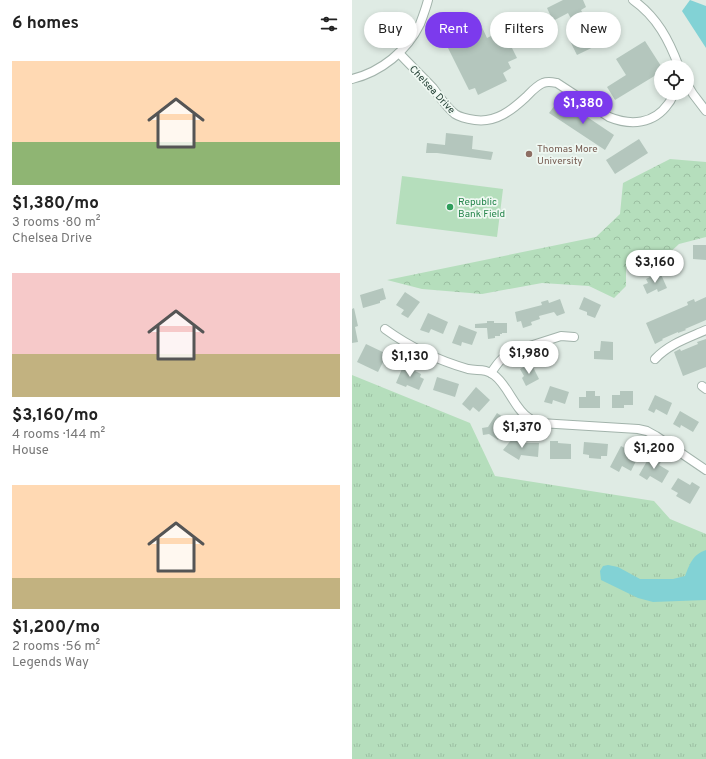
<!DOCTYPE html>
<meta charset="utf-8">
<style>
:root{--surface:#fff;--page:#f6f6f6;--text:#222;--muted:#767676;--accent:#7c3aed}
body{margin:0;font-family:Overpass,sans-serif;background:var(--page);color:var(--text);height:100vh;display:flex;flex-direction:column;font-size:15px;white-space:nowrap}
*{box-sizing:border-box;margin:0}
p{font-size:13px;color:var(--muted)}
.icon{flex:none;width:22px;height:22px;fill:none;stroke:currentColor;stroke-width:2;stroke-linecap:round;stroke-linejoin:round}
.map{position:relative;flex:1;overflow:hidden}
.details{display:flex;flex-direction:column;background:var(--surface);width:352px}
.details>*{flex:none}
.guide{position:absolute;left:12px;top:12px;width:282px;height:36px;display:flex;gap:8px}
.controls{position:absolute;left:302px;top:60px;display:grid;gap:8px}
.controls a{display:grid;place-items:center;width:40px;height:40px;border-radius:50%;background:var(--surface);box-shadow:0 2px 6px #0003;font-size:20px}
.price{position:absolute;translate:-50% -34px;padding:0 9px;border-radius:14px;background:#fff;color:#222;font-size:13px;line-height:26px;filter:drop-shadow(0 1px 2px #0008)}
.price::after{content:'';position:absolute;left:50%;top:24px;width:12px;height:9px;margin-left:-6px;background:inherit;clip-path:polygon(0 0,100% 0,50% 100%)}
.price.selected{background:var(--accent);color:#fff}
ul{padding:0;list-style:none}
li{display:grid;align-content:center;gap:8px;height:212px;padding:0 12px}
li span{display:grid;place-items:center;height:124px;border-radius:0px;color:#555}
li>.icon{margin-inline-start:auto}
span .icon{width:72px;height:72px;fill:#fffc;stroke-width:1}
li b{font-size:17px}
h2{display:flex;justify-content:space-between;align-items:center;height:48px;padding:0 12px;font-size:17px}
.tag{padding:0 14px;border-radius:18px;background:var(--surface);box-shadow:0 2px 6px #0003;font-size:14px;line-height:36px}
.tag.selected{background:var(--accent);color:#fff}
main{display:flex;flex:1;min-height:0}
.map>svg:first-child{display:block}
.grass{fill:url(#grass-tufts)}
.forest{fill:url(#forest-crowns)}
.garden{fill:#b5debc}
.water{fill:#82d2d5}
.building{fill:#b4c6bd}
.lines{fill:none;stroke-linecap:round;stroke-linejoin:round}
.street-casing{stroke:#a2b3ab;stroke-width:10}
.street{stroke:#fff;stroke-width:8}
.education-dot{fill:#8d6e63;stroke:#eff8f2;stroke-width:1.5}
.leisure-dot{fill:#2e9e5b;stroke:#eff8f2;stroke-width:1.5}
.labels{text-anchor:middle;stroke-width:3.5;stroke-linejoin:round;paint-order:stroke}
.street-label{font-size:10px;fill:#1f3c31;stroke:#eff8f2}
.education-label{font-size:10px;fill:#785e54;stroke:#eff8f2;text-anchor:start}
.leisure-label{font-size:10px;fill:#27864d;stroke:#eff8f2;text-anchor:start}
</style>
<main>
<section class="details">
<h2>6 homes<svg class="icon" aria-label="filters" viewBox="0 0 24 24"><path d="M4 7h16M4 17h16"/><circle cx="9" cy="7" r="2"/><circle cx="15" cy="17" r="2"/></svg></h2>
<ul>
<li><span style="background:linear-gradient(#ffd9b3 65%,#8fb573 0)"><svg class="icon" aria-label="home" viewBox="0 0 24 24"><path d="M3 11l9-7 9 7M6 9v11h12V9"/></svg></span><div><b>$1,380/mo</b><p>3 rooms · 80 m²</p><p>Chelsea Drive</p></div></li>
<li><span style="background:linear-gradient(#f6c9c9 65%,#c2b280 0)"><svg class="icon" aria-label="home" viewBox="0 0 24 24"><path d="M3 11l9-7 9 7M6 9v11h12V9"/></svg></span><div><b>$3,160/mo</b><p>4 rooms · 144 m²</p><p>House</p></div></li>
<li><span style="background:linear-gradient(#ffd9b3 75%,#c2b280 0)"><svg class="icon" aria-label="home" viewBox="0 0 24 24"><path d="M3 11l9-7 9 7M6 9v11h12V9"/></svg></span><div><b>$1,200/mo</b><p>2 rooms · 56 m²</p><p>Legends Way</p></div></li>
</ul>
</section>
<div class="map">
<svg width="354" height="759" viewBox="0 0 354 759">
<defs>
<pattern id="grass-tufts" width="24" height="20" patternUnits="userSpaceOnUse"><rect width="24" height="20" fill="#b5debc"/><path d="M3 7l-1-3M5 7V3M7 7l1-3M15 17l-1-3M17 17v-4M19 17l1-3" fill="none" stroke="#9bbfa2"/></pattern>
<pattern id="forest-crowns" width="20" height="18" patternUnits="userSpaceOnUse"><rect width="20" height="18" fill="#b5debc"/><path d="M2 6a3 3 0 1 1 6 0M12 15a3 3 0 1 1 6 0" fill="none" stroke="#9bbfa2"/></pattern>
</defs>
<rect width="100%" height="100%" fill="#dfebe4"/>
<path class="grass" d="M0,375l118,48 25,53 159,25 16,18 36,15v225h-354z"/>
<path class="forest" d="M318,159l36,3v75l-27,7 -14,13 -39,11v18l-12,12 -25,-12 -47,-3 -60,11 -60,-5 -35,-9 209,-43 24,-23 3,-31z"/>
<path class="garden" d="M50,176l101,13 -6,48 -101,-13z"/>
<g class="water">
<path d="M338,0l16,6v42l-24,-37z"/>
<path d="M354,550v50l-53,2 -15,-4 -37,-18 -1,-9 3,-5 5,-1 10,2 22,12h33l12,-3c5,-12 7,-21 21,-26z"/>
</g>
<g class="building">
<path d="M211,0h20l3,7 -5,3 10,20 12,-6 7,15 -33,16 -7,-14 10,-5 -12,-23 -15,8 -6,-13z"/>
<path d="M129,25l6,13 16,-8 14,28 -9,4 3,6 -8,5 4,8 -29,14 -3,-7 -6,2 -24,-48 13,-6 -1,-3 7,-4 2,3z"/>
<path d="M293,41l16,25v6l-46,28 -8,-13 19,-12 -10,-16z"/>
<path d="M213,102l49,33 -9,15 -56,-37 6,-8 6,3z"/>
<path d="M94,133l27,3 -1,13 21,3 -2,8 -54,-7h-11l1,-10 18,2z"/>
<path d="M287,139l9,14 -33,21 -9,-14z"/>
<path d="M341,245h13v15l-13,-1z"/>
<path d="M308,272l7,16 -9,4 -1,-3 -10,5 -4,-9 5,-2 -2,-4z"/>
<path d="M31,288l3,11 -6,2v2l-17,5 -3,-13z"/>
<path d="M53,292l15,10 -12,16 -7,-4 3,-4 -8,-5z"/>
<path d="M232,297l17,8 -6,13 -8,-3v-3l-8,-3z"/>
<path d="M354,297v23l-21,9 1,1 -8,3v-1l-16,7 1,1 -8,4 -9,-21 42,-18 -1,-3 7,-3 1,3z"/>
<path d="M208,299l5,14 -8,3 -3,-4 -15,4 1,3 -9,3 1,3 -9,3 -2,-7 -4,1 -2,-10 27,-7 -1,-3 7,-2 1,3z"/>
<path d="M2,308l4,18 -3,1 3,15 -6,1v-34z"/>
<path d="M76,313l20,9 -5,12 -12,-5 -2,4 -9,-3z"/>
<path d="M135,321h7v2h13v10h-5v1h-2v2h-5v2l-7,1 -1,-11h-12v-4l12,-1z"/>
<path d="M107,325l18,7 -5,13 -10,-3 -1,4 -9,-3z"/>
<path d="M354,339v28l-23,9 -9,-24 6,-3 1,2 17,-7 -1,-2z"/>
<path d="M249,341l12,1v18l-19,-1v-8h6z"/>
<path d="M14,344l21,10 -9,18 -21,-10z"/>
<path d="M179,363l8,16 -13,7 -4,-8 2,-2 -4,-7z"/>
<path d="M52,364l8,4 -1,1 10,5 -1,3 4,2 -5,11 -12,-5 -1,2 -10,-4z"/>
<path d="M85,377l22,7 -4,13 -22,-7z"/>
<path d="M198,386l19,6 -4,12 -12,-4 -1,4 -8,-2z"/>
<path d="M124,387l14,13 -11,12 -6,-5 -3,4 -8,-7z"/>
<path d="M234,391h9v5h5v12h-21v-11h7z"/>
<path d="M268,391h13v14h-9v3h-12v-13h8z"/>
<path d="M303,395l17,8 -5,12 -11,-6 -2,4 -6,-3z"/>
<path d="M328,411l19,11 -6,10 -12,-7 -1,3 -7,-4z"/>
<path d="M145,413l6,4 -3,5 7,5 -9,13 -9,-6 -6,1 -1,-7 6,-1z"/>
<path d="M161,438l11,5h15l-1,14 -17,-2 -2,5 -16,-10z"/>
<path d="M198,441h8v2l13,1v15h-21z"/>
<path d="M232,442l24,2 -1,12h-6v3l-12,-1v-3l-6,-1z"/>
<path d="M269,446l9,5 -2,4 9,4 -6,12 -9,-5 -3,6 -9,-5z"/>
<path d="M299,454l11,6 -3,5 10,6 -7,12 -12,-7 -3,4 -8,-5z"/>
<path d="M326,478l12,7 2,-3 8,5 -10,17 -14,-8 2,-3 -7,-4z"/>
</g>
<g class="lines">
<defs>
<g id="street">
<path d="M281,0c24,17 36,40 46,67"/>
<path d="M47,53c11,12 23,23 34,35 7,9 13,19 22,26 6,4 13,5 20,6 21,3 37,-10 51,-23 5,-5 10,-11 17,-14 5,-2 9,-1 14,0l52,34c22,9 45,7 59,-13 3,-3 4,-7 6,-11"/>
<path d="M0,79c29,-7 55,-28 68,-55 3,-8 6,-16 8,-24"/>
<path d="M335,84l6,10 13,17"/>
<path d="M33,329c26,19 52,31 83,40 10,2 17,-1 26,6 14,10 21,35 35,43 3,3 7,3 11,5l98,6 9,2 9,5 50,34"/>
<path d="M303,359c14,-15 33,-21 51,-29"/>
<path d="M139,373c6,-9 11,-16 20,-21l50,-16 13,1"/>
<path d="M350,386l4,3"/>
</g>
</defs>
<use href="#street" class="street-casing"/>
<use href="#street" class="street"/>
</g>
<circle class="education-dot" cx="177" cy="154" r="4"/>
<circle class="leisure-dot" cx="98" cy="207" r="4"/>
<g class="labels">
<g class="street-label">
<text transform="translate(81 89) rotate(47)" y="4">Chelsea Drive</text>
</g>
<g class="education-label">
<text x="185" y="152">Thomas More<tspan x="185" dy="12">University</tspan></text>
</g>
<g class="leisure-label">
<text x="106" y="205">Republic<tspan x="106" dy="12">Bank Field</tspan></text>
</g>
</g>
</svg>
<div class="controls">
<a><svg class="icon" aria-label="locate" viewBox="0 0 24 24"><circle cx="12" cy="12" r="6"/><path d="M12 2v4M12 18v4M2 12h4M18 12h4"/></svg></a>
</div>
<b class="price selected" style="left:231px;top:125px">$1,380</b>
<b class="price" style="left:303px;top:284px">$3,160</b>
<b class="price" style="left:177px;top:375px">$1,980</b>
<b class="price" style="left:58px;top:378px">$1,130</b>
<b class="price" style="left:170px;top:449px">$1,370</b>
<b class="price" style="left:302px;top:470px">$1,200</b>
<div class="guide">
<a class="tag">Buy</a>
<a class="tag selected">Rent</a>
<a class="tag">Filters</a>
<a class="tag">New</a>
</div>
</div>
</main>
